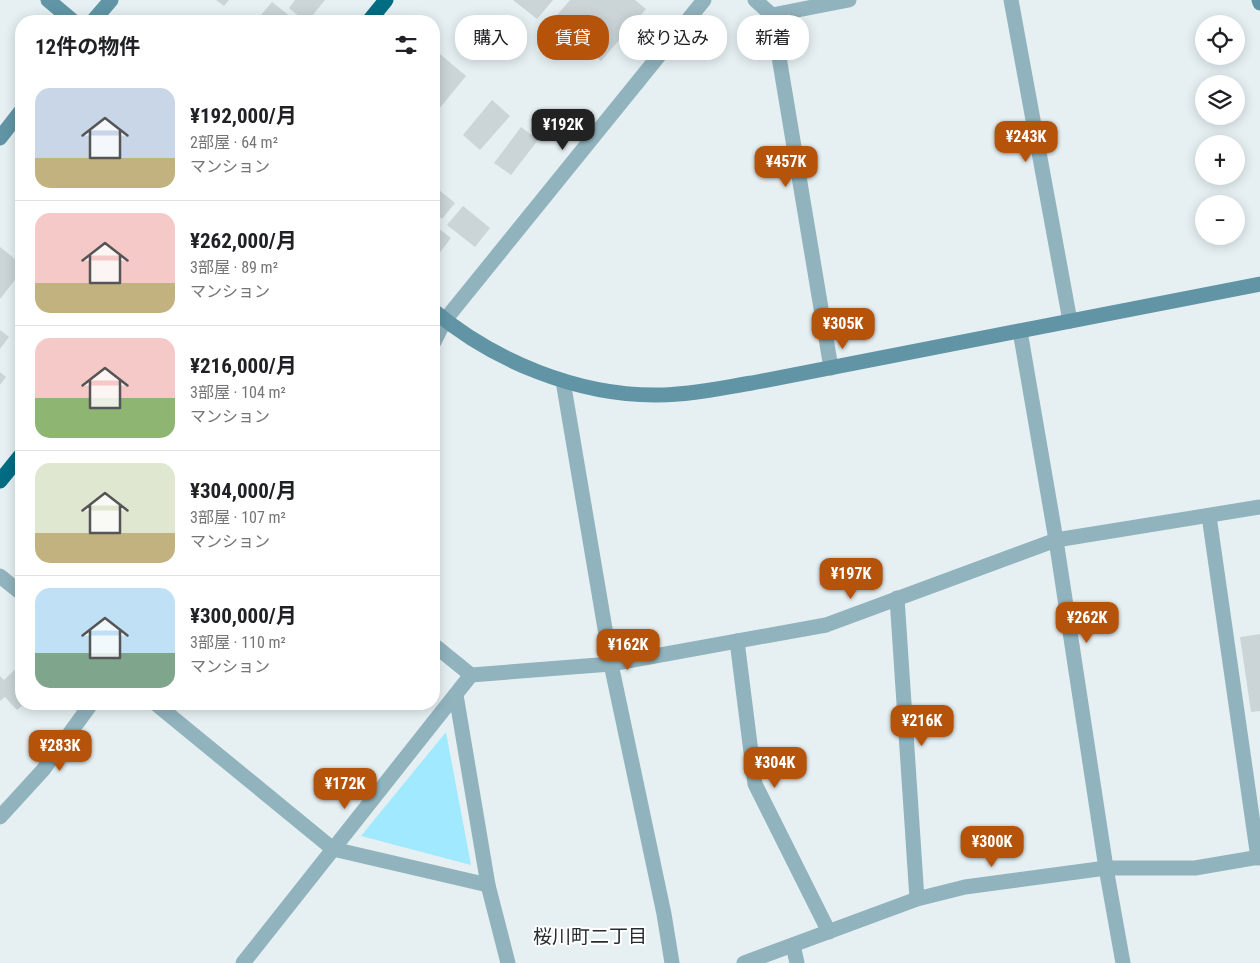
<!DOCTYPE html>
<html lang="ja">
<meta charset="utf-8">
<style>
:root{--surface:#fff;--page:#f2f2f2;--text:#202124;--muted:#757577;--line:#e0e0e0;--accent:#b45309}
body{margin:0;font-family:"Roboto Condensed","Noto Sans JP",sans-serif;background:var(--page);color:var(--text);height:100vh;display:flex;flex-direction:column;font-size:19px;white-space:nowrap}
*{box-sizing:border-box;margin:0}
p{font-size:16px;color:var(--muted)}
.icon{flex:none;width:28px;height:28px;fill:none;stroke:currentColor;stroke-width:2;stroke-linecap:round;stroke-linejoin:round}
.map{position:relative;flex:1;overflow:hidden}
.sheet{position:absolute;left:15px;top:15px;width:425px;height:695px;display:flex;flex-direction:column;background:var(--surface);border-radius:20px;box-shadow:0 2px 12px #0003}
.sheet>*{flex:none}
.guide{position:absolute;left:455px;top:15px;width:475px;height:45px;display:flex;gap:10px}
.buttons{position:absolute;left:1195px;top:15px;display:grid;gap:10px}
.buttons a{display:grid;place-items:center;width:50px;height:50px;border-radius:50%;background:var(--surface);box-shadow:0 2px 12px #0003;font-size:25px}
.price{position:absolute;translate:-50% -42px;padding:0 11px;border-radius:10px;background:var(--accent);color:#fff;font-size:16px;line-height:32px;filter:drop-shadow(0 1px 2px #0008)}
.price::after{content:'';position:absolute;left:50%;top:30px;width:15px;height:11px;margin-left:-8px;background:inherit;clip-path:polygon(0 0,100% 0,50% 100%)}
.price.selected{background:#222;color:#fff}
ul{padding:0;list-style:none}
li{display:flex;align-items:center;gap:15px;height:125px;padding:0 20px}
li+li{border-top:1px solid var(--line)}
li span{display:grid;place-items:center;flex:none;width:140px;height:100px;border-radius:15px;color:#555}
li>.icon{margin-inline-start:auto}
span .icon{width:60px;height:60px;fill:#fffc;stroke-width:1}
li b{font-size:21px}
h2{display:flex;justify-content:space-between;align-items:center;height:60px;padding:0 20px;font-size:21px}
.tag{padding:0 18px;border-radius:20px;background:var(--surface);box-shadow:0 2px 12px #0003;font-size:18px;line-height:45px}
.tag.selected{background:var(--accent);color:#fff}
.map>svg:first-child{display:block}
.green{fill:#a1e9ff}
.building{fill:#cbd5d8}
.lines{fill:none;stroke-linecap:round;stroke-linejoin:round}
.street{stroke:#91b3bd;stroke-width:15}
.secondary{stroke:#6195a5;stroke-width:15}
.highway{stroke:#016d83;stroke-width:15}
.labels{text-anchor:middle;stroke-width:4;stroke-linejoin:round;paint-order:stroke}
.neighbourhood-label{font-size:19px;fill:#252d30;stroke:#fff}
</style>
<div class="map">
<svg width="1260" height="963" viewBox="0 0 1260 963">
<rect width="100%" height="100%" fill="#e6f0f3"/>
<path class="green" d="M446,732l25,133 -110,-29z"/>
<g class="building">
<path d="M216,0h13l-5,6z"/>
<path d="M295,0h30l-17,21h-3l-16,-13z"/>
<path d="M513,0h40l-16,19z"/>
<path d="M570,0h65l11,9 -45,52 -48,-41z"/>
<path d="M272,2l24,19h-40z"/>
<path d="M434,49l32,27 -32,39z"/>
<path d="M492,100l18,16 -30,34 -17,-15z"/>
<path d="M521,127l17,13 -27,35 -17,-12z"/>
<path d="M434,186l21,17 -13,16 -8,-7z"/>
<path d="M463,206l27,22 -15,19 -28,-22z"/>
<path d="M434,225l17,13 -17,22z"/>
<path d="M0,247l21,17v8l-21,27z"/>
<path d="M0,330l9,7 -9,12z"/>
<path d="M0,372l6,5 -6,8z"/>
<path d="M1260,634v77l-9,1 -11,-75z"/>
<path d="M21,664v40h3l-7,6 -12,-13 -5,4v-25l4,4z"/>
</g>
<g class="lines">
<g class="street">
<path d="M755,0l17,15 59,353"/>
<path d="M1011,0l59,321"/>
<path d="M772,15l77,-15"/>
<path d="M1020,331l36,209 50,328 17,95"/>
<path d="M434,342l11,-22 259,-320"/>
<path d="M563,381l48,283 53,250 8,49"/>
<path d="M1209,516l49,342"/>
<path d="M0,576l21,17"/>
<path d="M897,598l20,301"/>
<path d="M737,641l18,143 74,148"/>
<path d="M434,645l37,30 140,-11 215,-39 230,-85 204,-33"/>
<path d="M456,695l32,190 20,78"/>
<path d="M156,704l177,145 155,36"/>
<path d="M0,817l43,-47 48,-66"/>
<path d="M793,945l4,18"/>
<path d="M243,963l228,-288"/>
<path d="M744,963l173,-64 48,-12 141,-19h89l65,-11"/>
</g>
<g class="secondary">
<path d="M48,0l25,21"/>
<path d="M1259,0l1,3"/>
<path d="M93,21l18,-21"/>
<path d="M0,138l21,-27"/>
<path d="M434,311c60,50 144,85 224,84 31,0 63,-7 94,-12l508,-99"/>
</g>
<g class="highway">
<path d="M369,21l17,-21"/>
<path d="M0,481l21,-26"/>
</g>
</g>
<g class="labels">
<g class="neighbourhood-label">
<text x="590" y="943">桜川町二丁目</text>
</g>
</g>
</svg>
<div class="buttons">
<a><svg class="icon" aria-label="locate" viewBox="0 0 24 24"><circle cx="12" cy="12" r="6"/><path d="M12 2v4M12 18v4M2 12h4M18 12h4"/></svg></a>
<a><svg class="icon" aria-label="layers" viewBox="0 0 24 24"><path d="M12 4l9 5-9 5-9-5zM3 14l9 5 9-5"/></svg></a>
<a>+</a>
<a>−</a>
</div>
<b class="price selected" style="left:563px;top:151px">¥192K</b>
<b class="price" style="left:1026px;top:163px">¥243K</b>
<b class="price" style="left:786px;top:188px">¥457K</b>
<b class="price" style="left:843px;top:350px">¥305K</b>
<b class="price" style="left:851px;top:600px">¥197K</b>
<b class="price" style="left:1087px;top:644px">¥262K</b>
<b class="price" style="left:628px;top:671px">¥162K</b>
<b class="price" style="left:922px;top:747px">¥216K</b>
<b class="price" style="left:60px;top:772px">¥283K</b>
<b class="price" style="left:775px;top:789px">¥304K</b>
<b class="price" style="left:345px;top:810px">¥172K</b>
<b class="price" style="left:992px;top:868px">¥300K</b>
<div class="guide">
<a class="tag">購入</a>
<a class="tag selected">賃貸</a>
<a class="tag">絞り込み</a>
<a class="tag">新着</a>
</div>
<section class="sheet">
<h2>12件の物件<svg class="icon" aria-label="filters" viewBox="0 0 24 24"><path d="M4 7h16M4 17h16"/><circle cx="9" cy="7" r="2"/><circle cx="15" cy="17" r="2"/></svg></h2>
<ul>
<li><span style="background:linear-gradient(#c9d6e8 70%,#c2b280 0)"><svg class="icon" aria-label="home" viewBox="0 0 24 24"><path d="M3 11l9-7 9 7M6 9v11h12V9"/></svg></span><div><b>¥192,000/月</b><p>2部屋 · 64 m²</p><p>マンション</p></div></li>
<li><span style="background:linear-gradient(#f6c9c9 70%,#c2b280 0)"><svg class="icon" aria-label="home" viewBox="0 0 24 24"><path d="M3 11l9-7 9 7M6 9v11h12V9"/></svg></span><div><b>¥262,000/月</b><p>3部屋 · 89 m²</p><p>マンション</p></div></li>
<li><span style="background:linear-gradient(#f6c9c9 60%,#8fb573 0)"><svg class="icon" aria-label="home" viewBox="0 0 24 24"><path d="M3 11l9-7 9 7M6 9v11h12V9"/></svg></span><div><b>¥216,000/月</b><p>3部屋 · 104 m²</p><p>マンション</p></div></li>
<li><span style="background:linear-gradient(#dfe7d0 70%,#c2b280 0)"><svg class="icon" aria-label="home" viewBox="0 0 24 24"><path d="M3 11l9-7 9 7M6 9v11h12V9"/></svg></span><div><b>¥304,000/月</b><p>3部屋 · 107 m²</p><p>マンション</p></div></li>
<li><span style="background:linear-gradient(#bfe0f5 65%,#7fa58c 0)"><svg class="icon" aria-label="home" viewBox="0 0 24 24"><path d="M3 11l9-7 9 7M6 9v11h12V9"/></svg></span><div><b>¥300,000/月</b><p>3部屋 · 110 m²</p><p>マンション</p></div></li>
</ul>
</section>
</div>
